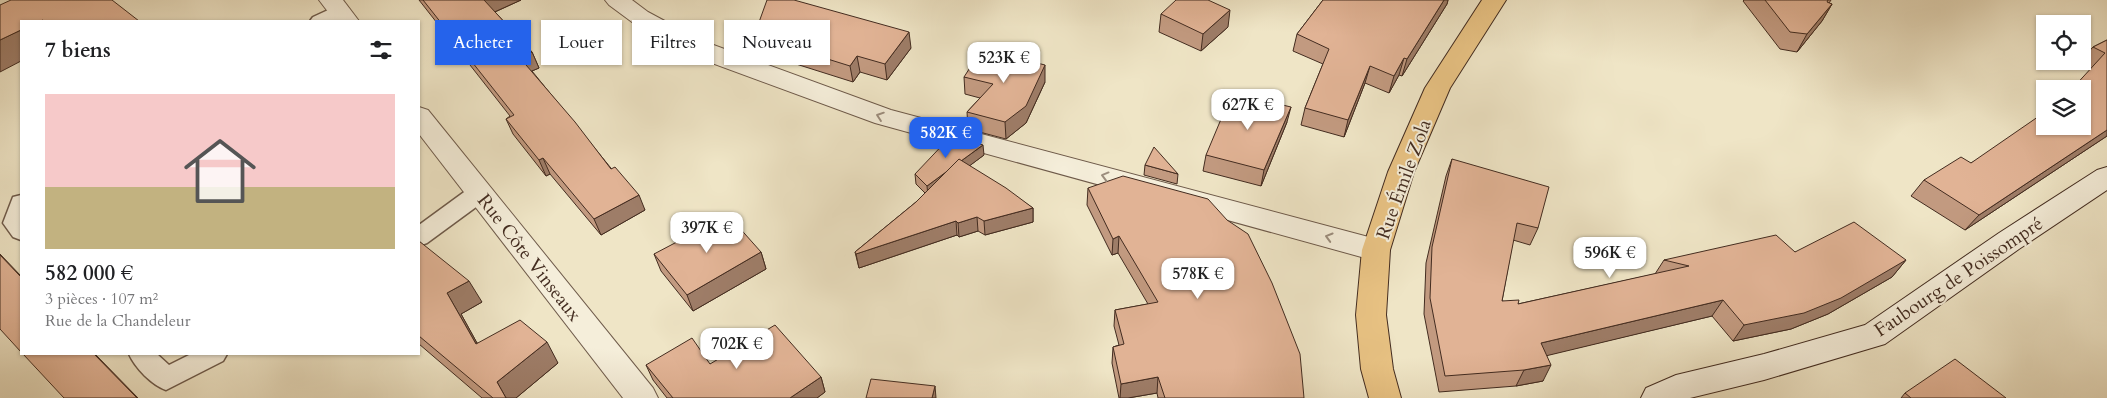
<!DOCTYPE html>
<html lang="fr">
<meta charset="utf-8">
<style>
:root{--surface:#fff;--page:#f2f2f2;--text:#202124;--muted:#757577;--accent:#2563eb}
body{margin:0;font-family:Cardo,serif;background:var(--page);color:var(--text);height:100vh;display:flex;flex-direction:column;font-size:19px;white-space:nowrap}
*{box-sizing:border-box;margin:0}
p{font-size:16px;color:var(--muted)}
.icon{flex:none;width:28px;height:28px;fill:none;stroke:currentColor;stroke-width:2;stroke-linecap:round;stroke-linejoin:round}
.map{position:relative;flex:1;overflow:hidden}
.side{position:absolute;left:20px;top:20px;width:400px;height:335px;display:flex;flex-direction:column;background:var(--surface);border-radius:0px;box-shadow:0 1px 4px #0004}
.side>*{flex:none}
.hud{position:absolute;left:435px;top:20px;width:475px;height:45px;display:flex;gap:10px}
.fabs{position:absolute;left:2036px;top:15px;display:grid;gap:10px}
.fabs a{display:grid;place-items:center;width:55px;height:55px;border-radius:0px;background:var(--surface);box-shadow:0 1px 4px #0004;font-size:25px}
.price{position:absolute;translate:-50% -42px;padding:0 11px;border-radius:10px;background:#fff;color:#222;font-size:16px;line-height:32px;filter:drop-shadow(0 1px 2px #0008)}
.price::after{content:'';position:absolute;left:50%;top:30px;width:15px;height:11px;margin-left:-8px;background:inherit;clip-path:polygon(0 0,100% 0,50% 100%)}
.price.on{background:var(--accent);color:#fff}
ul{padding:0;list-style:none}
li{display:grid;align-content:center;gap:10px;height:265px;padding:0 25px}
li span{display:grid;place-items:center;height:155px;border-radius:0px;color:#555}
li>.icon{margin-inline-start:auto}
span .icon{width:90px;height:90px;fill:#fffc;stroke-width:1}
li b{font-size:21px}
h2{display:flex;justify-content:space-between;align-items:center;height:60px;padding:0 25px;font-size:21px}
.tag{padding:0 18px;border-radius:0px;background:var(--surface);box-shadow:0 1px 4px #0004;font-size:18px;line-height:45px}
.tag.on{background:var(--accent);color:#fff}
.map>svg:first-child{display:block}
.lines{fill:none;stroke-linecap:round;stroke-linejoin:round}
.service-casing{stroke:#6e5a4a;stroke-width:3}
.minor-casing{stroke:#6e5a4a;stroke-width:2}
.secondary-casing{stroke:#432c20;stroke-width:2}
.primary-casing{stroke:#432c20;stroke-width:2}
.service{fill:#f5eeda;fill-rule:evenodd}
.minor{fill:#f5eeda;fill-rule:evenodd}
.secondary{fill:#f5eeda;fill-rule:evenodd}
.primary{fill:#e8c283;fill-rule:evenodd}
.wall{fill:#c29a80;stroke:#432c20}
.shaded-wall{fill:#9e7d68;stroke:#432c20}
.building{fill:#e1b395;stroke:#432c20}
.oneway{stroke:#9c8d7d}
.labels{text-anchor:middle;stroke-width:4;stroke-linejoin:round;paint-order:stroke}
.street-label{font-size:19px;fill:#432c20;stroke:#f5eeda}
</style>
<div class="map">
<svg width="2107" height="398" viewBox="0 0 2107 398">
<rect width="100%" height="100%" fill="#efe5c6"/>
<filter id="stains"><feTurbulence type="fractalNoise" baseFrequency=".004" numOctaves="4"/><feColorMatrix values="0 0 0 0 .2 0 0 0 0 .09 0 0 0 0 .02 0 0 0 .5 -.17"/></filter>
<radialGradient id="worn" r=".72"><stop offset=".6" stop-color="#630" stop-opacity="0"/><stop offset="1" stop-color="#630" stop-opacity=".3"/></radialGradient>
<g class="lines">
<defs>
<g id="service">
<path d="M339,5l7,2 3,4c-9,13 -25,11 -39,10l3,-4z"/>
<path d="M479,185l8,2 3,6 -3,6 -60,44 -8,3v-21l52,-38z"/>
<path d="M21,195v45l-8,-3 -10,-14 10,-26z"/>
<path d="M129,354h28l12,11 22,-11h36l-4,7 -57,29c-14,-5 -31,-22 -37,-36z"/>
</g>
<g id="minor">
<path d="M319,0h24l16,21h-24z"/>
<path d="M605,0h27l16,12 52,28 191,70 485,129 10,3 4,8 -4,8 -10,3 -501,-138 -193,-71 -50,-30 -23,-17z"/>
<path d="M419,107l9,3 225,278 5,10h-35l-204,-264z"/>
</g>
<path id="secondary" d="M2107,167v23l-88,59 -134,95 -121,36 -74,18h-49l5,-10 30,-13 88,-21 101,-29 134,-92 98,-63z"/>
<path id="primary" d="M1482,0h24l-56,88 -36,84 -24,78 -4,65 7,54 8,29h-32l-8,-29 -5,-54 6,-65 26,-78 37,-84z"/>
</defs>
<use href="#service" class="service-casing"/>
<use href="#minor" class="minor-casing"/>
<use href="#secondary" class="secondary-casing"/>
<use href="#primary" class="primary-casing"/>
<use href="#service" class="service"/>
<use href="#minor" class="minor"/>
<use href="#secondary" class="secondary"/>
<use href="#primary" class="primary"/>
</g>
<g class="wall">
<path d="M419,0h102l-26,12 37,40 7,16 -7,3 113,139 -44,25 -51,-61 -4,2 -33,-42 -7,-15 4,-3z"/>
<path d="M1323,0h125l-1,4 -45,72 -3,-1 -10,18 -24,-10 -21,54 -43,-12 4,-17 18,-44 -30,-13 4,-17z"/>
<path d="M1744,0h87l-2,3 3,1 -10,17 -25,31 -17,-3 -37,-48z"/>
<path d="M1161,14l67,13 -27,24 -42,-19z"/>
<path d="M754,36l157,12 -24,32 -27,-8 -7,10 -95,-30z"/>
<path d="M2107,40v96l-142,94 -54,-34 13,-16 47,-17 74,-37 46,-57 -12,-6 2,-2h1v-2l11,-12z"/>
<path d="M964,77l81,5 -19,41 -20,16 -38,-10 -1,-17 13,-14 -15,-4z"/>
<path d="M1287,122l-26,64 -58,-15 3,-16z"/>
<path d="M984,155l-15,11 64,42v14l-48,13 -7,-4 -19,6 -2,-2 -98,33 -4,-16 61,-50 9,-9 -9,-9 -1,-10z"/>
<path d="M1452,159l86,69 -8,17 -17,-5 -11,61 16,3 137,-30 9,-14 131,-8 111,8 -14,17 -64,37 -37,15 -58,12 -21,-25 -165,39 -4,26 -27,5 -77,6 -15,-78 2,-51 20,-87z"/>
<path d="M1145,165l33,9 -1,10 -33,-9z"/>
<path d="M1088,188l216,210h-146l-1,-5 -29,5h-9l-7,-35 1,-16 6,-2 -5,-19 1,-16 33,-6 -30,-51 -6,2 -25,-50z"/>
<path d="M419,241l63,61 -21,12 16,29 81,20 -42,35h-34l-63,-54z"/>
<path d="M761,252l5,17 -73,42 -32,-40 -7,-17z"/>
<path d="M710,364l111,13 4,15 -8,6h-150l-14,-18 -7,-15z"/>
<path d="M1905,393l101,5h-105z"/>
</g>
<g class="shaded-wall">
<path d="M483,0h38l-31,14z"/>
<path d="M1444,0h4l-1,4 -45,72 5,-17z"/>
<path d="M1832,4l-10,17 -25,31 10,-18z"/>
<path d="M1230,10l-2,17 -27,24 2,-17z"/>
<path d="M21,30v31l-21,11v-32z"/>
<path d="M909,32l2,16 -24,32 -2,-16z"/>
<path d="M532,52l7,16 -12,5 -7,-15z"/>
<path d="M857,56l3,16 -7,10 -3,-16z"/>
<path d="M1404,58l-5,17 -10,18 5,-17z"/>
<path d="M1045,65v17l-19,41 -20,16 -1,-17z"/>
<path d="M1370,66l-5,17 -21,54 4,-17z"/>
<path d="M1291,107l-4,15 -26,64 3,-16z"/>
<path d="M2107,130v6l-142,94 14,-15z"/>
<path d="M983,145l1,10 -56,42 -1,-11z"/>
<path d="M543,158l7,16 -4,2 -7,-16z"/>
<path d="M639,195l6,15 -44,25 -7,-16z"/>
<path d="M1033,208v14l-48,13 -1,-14z"/>
<path d="M977,217l1,14 -19,6 -1,-14z"/>
<path d="M956,221l1,14 -98,33 -3,-14z"/>
<path d="M1119,236l-1,17 -6,2 1,-16z"/>
<path d="M761,252l5,17 -73,42 -6,-16z"/>
<path d="M0,254l21,22v1l-21,-22z"/>
<path d="M1906,260l-14,17 -64,37 -37,15 -58,12 11,-16z"/>
<path d="M469,281l13,21 -21,12 28,51 -13,-21 -29,-51z"/>
<path d="M1723,300l-11,16 -179,43 8,-16z"/>
<path d="M547,342l11,21 -42,35h-10l-9,-16z"/>
<path d="M94,354h1l43,44h-1z"/>
<path d="M1551,365l-8,16 -27,5 8,-16z"/>
<path d="M821,377l4,15 -8,6h-27z"/>
<path d="M1158,377l-1,16 -29,5h-8l1,-14z"/>
<path d="M935,386l1,12h-4z"/>
</g>
<g class="building">
<path d="M11,0h101l27,21h-95l-1,-1 -3,1h-19v9l-21,10v-35z"/>
<path d="M423,0h61l48,52 -12,6 55,64 36,47 4,-2 24,28 -45,24 -51,-61 -4,2 -33,-41 8,-4z"/>
<path d="M767,0h27l115,32 -24,32 -28,-8 -7,10 -96,-30z"/>
<path d="M1176,0h32l22,10 -27,24 -42,-20z"/>
<path d="M1323,0h121l-37,59 -3,-1 -10,18 -24,-10 -22,54 -43,-12 24,-59 -32,-15z"/>
<path d="M1765,0h63l-1,2 5,2 -25,30 -17,-2z"/>
<path d="M2107,40v90l-128,85 -55,-35 37,-23 10,6 74,-51v14h37v-37h-10l33,-36 -12,-6z"/>
<path d="M982,49l63,16 -19,41 -21,16 -38,-10 26,-28 -29,-7z"/>
<path d="M1232,93l59,14 -27,63 -58,-15z"/>
<path d="M951,136l32,9 -22,16 -2,-2 -13,13 -19,14 -12,-12z"/>
<path d="M1154,147l24,27 -33,-9z"/>
<path d="M959,159l47,29 27,20 -49,13 -7,-4 -19,6 -2,-2 -100,33 -1,-2 61,-50z"/>
<path d="M1452,159l97,28 -11,41 -21,-5 -15,78 17,-1 -1,4 171,-38 -25,-6 112,-25 19,17 59,-30 52,38 -65,38 -37,15 -60,12 -21,-25 -182,43 10,22 -27,5 -79,6 -15,-78 2,-51z"/>
<path d="M1123,176l85,23 19,21 21,14 24,49 28,71 4,44h-139l-7,-21 -37,7 -8,-37 11,-3 -9,-34 43,-8 -39,-66 -6,3 -25,-51z"/>
<path d="M728,215l33,37 -74,43 -33,-41z"/>
<path d="M419,241l50,40 -22,12 29,51 44,-24 27,22 -50,40 9,16h-13l-74,-62z"/>
<path d="M0,255l21,22v75l-21,-23z"/>
<path d="M775,325l46,52 -31,21h-117l-27,-33 46,-27 18,26z"/>
<path d="M23,354h71l43,44h-73z"/>
<path d="M1955,359l51,39h-95l-6,-5z"/>
<path d="M871,379l64,7 -3,12h-66z"/>
</g>
<defs><path id="oneway-chevron" d="M-2-3.5L2.5 0L-2 3.5" fill="none" stroke-width="1.6" stroke-linecap="round" stroke-linejoin="round" transform="scale(1.25)"/></defs>
<g class="oneway">
<use href="#oneway-chevron" transform="translate(880 116) rotate(-161)"/>
<use href="#oneway-chevron" transform="translate(1105 176) rotate(-165)"/>
<use href="#oneway-chevron" transform="translate(1329 237) rotate(-164)"/>
</g>
<g class="labels">
<g class="street-label">
<text transform="translate(1403 179) rotate(-70)" y="7">Rue Émile Zola</text>
<text transform="translate(530 257) rotate(52)" y="7">Rue Côte Vinseaux</text>
<text transform="translate(1958 276) rotate(-34)" y="7">Faubourg de Poissompré</text>
</g>
</g>
<rect width="100%" height="100%" filter="url(#stains)"/>
<rect width="100%" height="100%" fill="url(#worn)"/>
</svg>
<div class="fabs">
<a><svg class="icon" aria-label="locate" viewBox="0 0 24 24"><circle cx="12" cy="12" r="6"/><path d="M12 2v4M12 18v4M2 12h4M18 12h4"/></svg></a>
<a><svg class="icon" aria-label="layers" viewBox="0 0 24 24"><path d="M12 4l9 5-9 5-9-5zM3 14l9 5 9-5"/></svg></a>
</div>
<b class="price" style="left:1004px;top:84px">523K €</b>
<b class="price" style="left:1248px;top:131px">627K €</b>
<b class="price on" style="left:946px;top:159px">582K €</b>
<b class="price" style="left:707px;top:254px">397K €</b>
<b class="price" style="left:1610px;top:279px">596K €</b>
<b class="price" style="left:1198px;top:300px">578K €</b>
<b class="price" style="left:737px;top:370px">702K €</b>
<div class="hud">
<a class="tag on">Acheter</a>
<a class="tag">Louer</a>
<a class="tag">Filtres</a>
<a class="tag">Nouveau</a>
</div>
<section class="side">
<h2>7 biens<svg class="icon" aria-label="filters" viewBox="0 0 24 24"><path d="M4 7h16M4 17h16"/><circle cx="9" cy="7" r="2"/><circle cx="15" cy="17" r="2"/></svg></h2>
<ul>
<li><span style="background:linear-gradient(#f6c9c9 60%,#c2b280 0)"><svg class="icon" aria-label="home" viewBox="0 0 24 24"><path d="M3 11l9-7 9 7M6 9v11h12V9"/></svg></span><div><b>582 000 €</b><p>3 pièces · 107 m²</p><p>Rue de la Chandeleur</p></div></li>
</ul>
</section>
</div>
